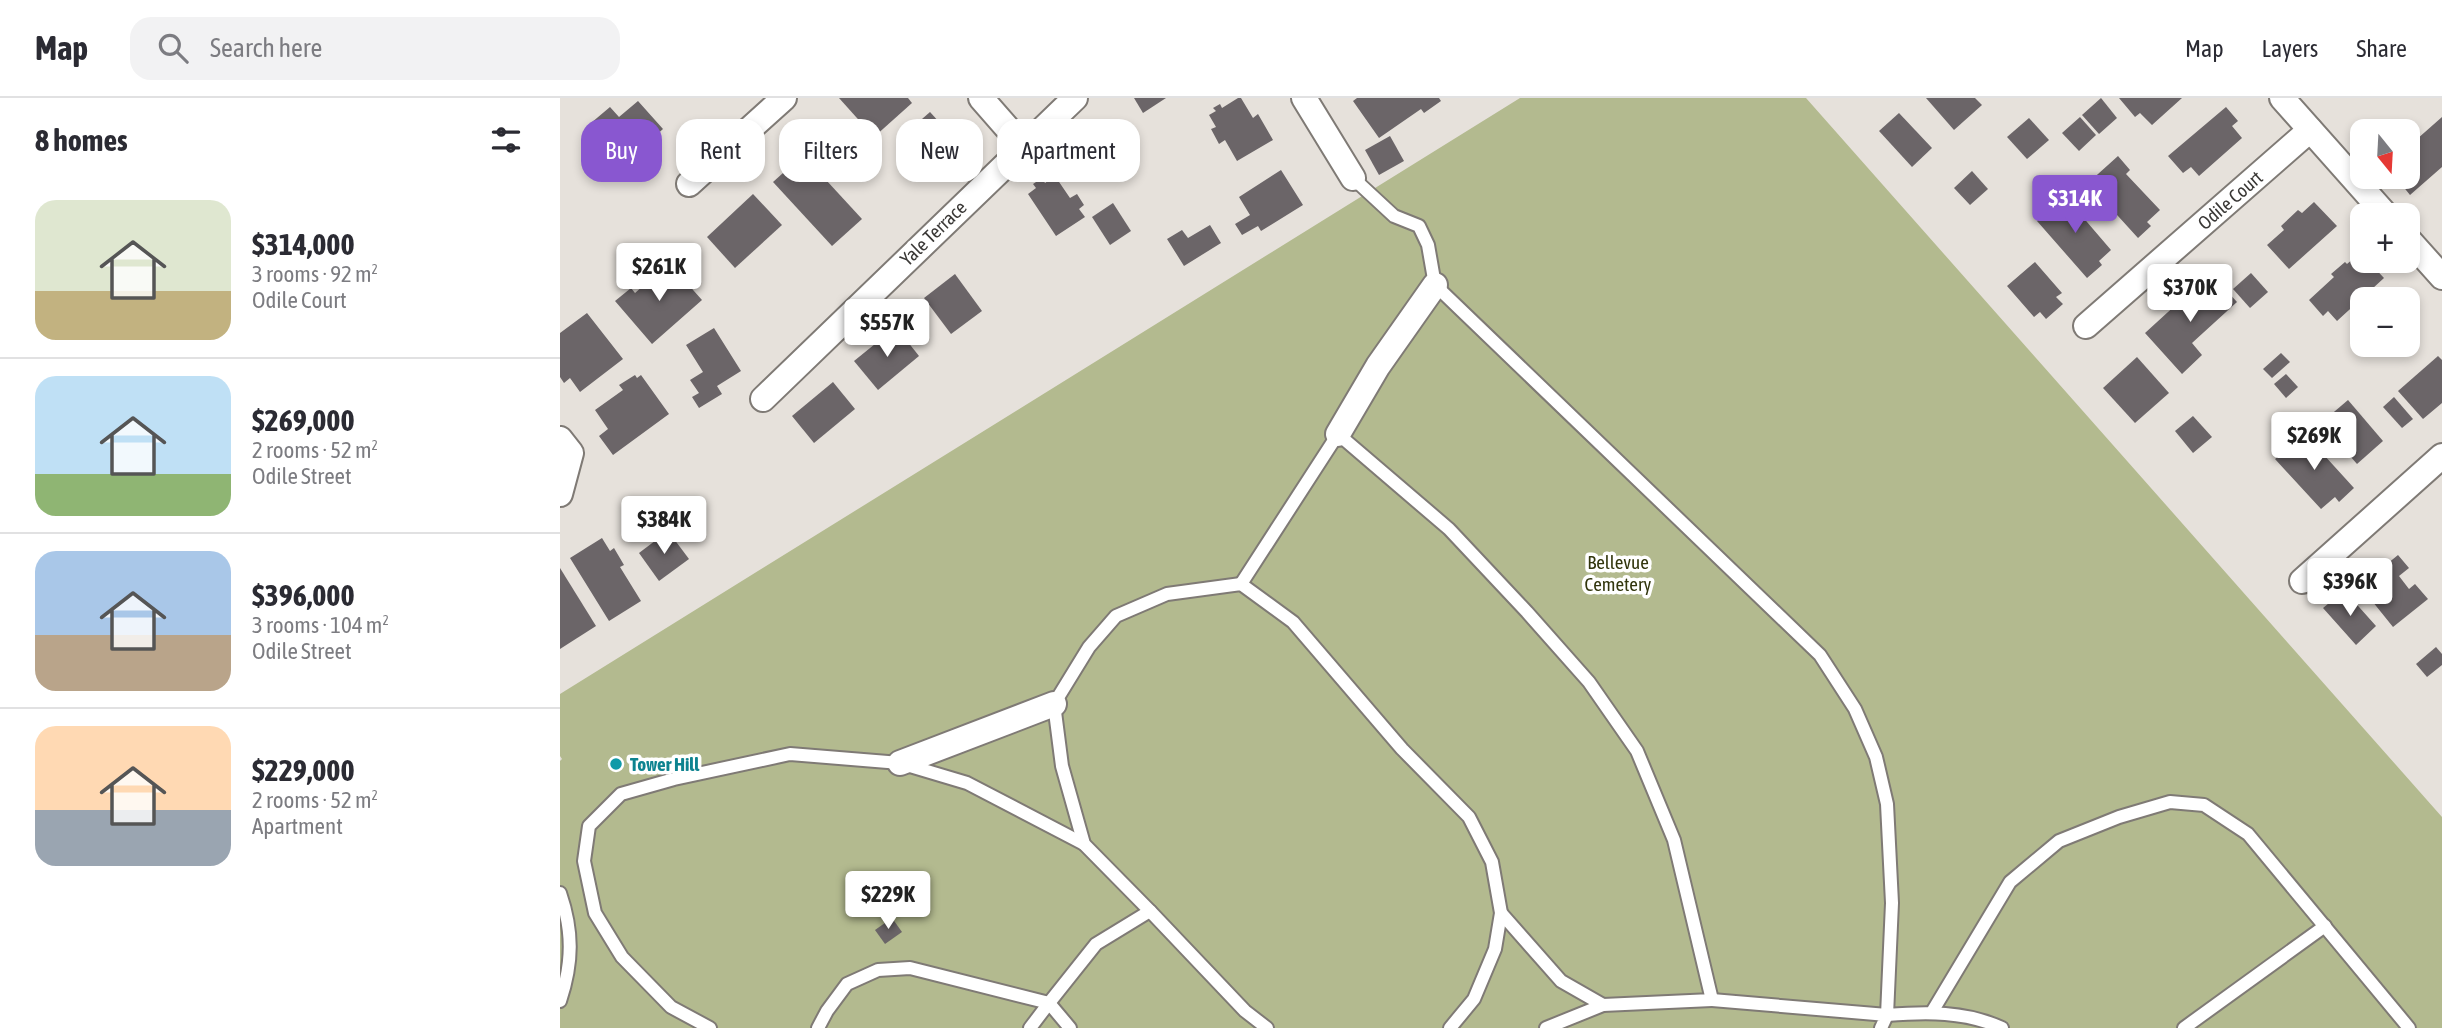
<!DOCTYPE html>
<meta charset="utf-8">
<style>
:root{--surface:#fff;--page:#f2f2f3;--text:#2b2b33;--muted:#7c7c81;--line:#e1e1e2;--accent:#8957d0}
body{margin:0;font-family:"Asap Condensed",sans-serif;background:var(--page);color:var(--text);height:100vh;display:flex;flex-direction:column;font-size:26px;white-space:nowrap}
*{box-sizing:border-box;margin:0}
p{font-size:23px;color:var(--muted)}
.icon{flex:none;width:38px;height:38px;fill:none;stroke:currentColor;stroke-width:2;stroke-linecap:round;stroke-linejoin:round}
.map{position:relative;flex:1;overflow:hidden}
.drawer{display:flex;flex-direction:column;background:var(--surface);width:560px}
.drawer>*{flex:none}
.top-card{position:absolute;left:21px;top:21px;width:665px;height:63px;display:flex;gap:14px}
.needle{width:46px;rotate:162deg}
.buttons{position:absolute;left:1790px;top:21px;display:grid;gap:14px}
.buttons a{display:grid;place-items:center;width:70px;height:70px;border-radius:14px;background:var(--surface);box-shadow:0 4px 10px #0003;font-size:35px}
.price{position:absolute;translate:-50% -60px;padding:0 16px;border-radius:7px;background:#fff;color:#222;font-size:23px;line-height:46px;filter:drop-shadow(0 2px 4px #0008)}
.price::after{content:'';position:absolute;left:50%;top:42px;width:21px;height:16px;margin-left:-10px;background:inherit;clip-path:polygon(0 0,100% 0,50% 100%)}
.price.active{background:var(--accent);color:#fff}
ul{padding:0;list-style:none}
li{display:flex;align-items:center;gap:21px;height:175px;padding:0 35px}
li+li{border-top:2px solid var(--line)}
li span{display:grid;place-items:center;flex:none;width:196px;height:140px;border-radius:21px;color:#555}
li>.icon{margin-inline-start:auto}
span .icon{width:84px;height:84px;fill:#fffc;stroke-width:1}
li b{font-size:30px}
h2{display:flex;justify-content:space-between;align-items:center;height:84px;padding:0 35px;font-size:30px}
.pill{padding:0 24px;border-radius:21px;background:var(--surface);box-shadow:0 4px 10px #0003;font-size:24px;line-height:63px}
.pill.active{background:var(--accent);color:#fff}
header{display:flex;align-items:center;gap:42px;box-sizing:border-box;height:98px;padding:0 35px;background:var(--surface);border-bottom:2px solid var(--line)}
header strong{font-size:33px}
nav{display:flex;gap:38px;margin-inline-start:auto;font-size:24px}
.search{width:490px;height:63px;background:var(--page);display:flex;align-items:center;gap:18px;box-sizing:border-box;padding:0 24px;border-radius:21px;color:var(--muted);font-size:26px}
main{display:flex;flex:1;min-height:0}
.map>svg:first-child{display:block}
.green{fill:#b3ba8f}
.building{fill:#6b6568}
.lines{fill:none;stroke-linecap:round;stroke-linejoin:round}
.service-casing{stroke:#7f7a75;stroke-width:16}
.minor-casing{stroke:#7f7a75;stroke-width:28}
.service{stroke:#fff;stroke-width:12}
.minor{stroke:#fff;stroke-width:24}
.culture-dot{fill:#0f9aa8;stroke:#fff;stroke-width:2.5}
.labels{text-anchor:middle;stroke-width:7;stroke-linejoin:round;paint-order:stroke}
.street-label{font-size:19px;fill:#3a3836;stroke:#fff}
.park-label{font-size:19px;fill:#32360d;stroke:#fff}
.culture-label{font-size:19px;font-weight:bold;fill:#0d838f;stroke:#fff;text-anchor:start}
</style>
<header>
<strong>Map</strong>
<div class="search"><svg class="icon" aria-label="search" viewBox="0 0 24 24"><circle cx="10" cy="10" r="6"/><path d="M15 15l6 6"/></svg>Search here</div>
<nav><a>Map</a><a>Layers</a><a>Share</a></nav>
</header>
<main>
<section class="drawer">
<h2>8 homes<svg class="icon" aria-label="filters" viewBox="0 0 24 24"><path d="M4 7h16M4 17h16"/><circle cx="9" cy="7" r="2"/><circle cx="15" cy="17" r="2"/></svg></h2>
<ul>
<li><span style="background:linear-gradient(#dfe7d0 65%,#c2b280 0)"><svg class="icon" aria-label="home" viewBox="0 0 24 24"><path d="M3 11l9-7 9 7M6 9v11h12V9"/></svg></span><div><b>$314,000</b><p>3 rooms · 92 m²</p><p>Odile Court</p></div></li>
<li><span style="background:linear-gradient(#bfe0f5 70%,#8fb573 0)"><svg class="icon" aria-label="home" viewBox="0 0 24 24"><path d="M3 11l9-7 9 7M6 9v11h12V9"/></svg></span><div><b>$269,000</b><p>2 rooms · 52 m²</p><p>Odile Street</p></div></li>
<li><span style="background:linear-gradient(#a9c7e8 60%,#b9a48a 0)"><svg class="icon" aria-label="home" viewBox="0 0 24 24"><path d="M3 11l9-7 9 7M6 9v11h12V9"/></svg></span><div><b>$396,000</b><p>3 rooms · 104 m²</p><p>Odile Street</p></div></li>
<li><span style="background:linear-gradient(#ffd9b3 60%,#9aa5b1 0)"><svg class="icon" aria-label="home" viewBox="0 0 24 24"><path d="M3 11l9-7 9 7M6 9v11h12V9"/></svg></span><div><b>$229,000</b><p>2 rooms · 52 m²</p><p>Apartment</p></div></li>
</ul>
</section>
<div class="map">
<svg width="1882" height="930" viewBox="0 0 1882 930">
<rect width="100%" height="100%" fill="#e6e1db"/>
<path class="green" d="M960,0h286l636,719v211h-1882v-267l2,-2 -2,-3v-62z"/>
<g class="building">
<path d="M279,0h69l4,5 -38,34z"/>
<path d="M574,0h32l-23,15z"/>
<path d="M678,0h3l12,20 5,-4 15,26 -36,21 -12,-21 -6,4 -8,-15 5,-2 -7,-12 7,-4 -3,-3 7,-4 2,4z"/>
<path d="M797,0h82l2,3 -17,12 -3,-4 -42,29 -26,-37z"/>
<path d="M1366,0h49l7,7 -28,25z"/>
<path d="M1541,0l16,20 -18,16 -17,-19z"/>
<path d="M1559,0h63l-30,27 -12,-12 -5,4z"/>
<path d="M78,3l25,28 -37,33 -35,-39 19,-16 9,10z"/>
<path d="M1666,9l12,14 -6,5 10,12 -43,38 -8,-9 -8,6 -15,-17z"/>
<path d="M370,14l29,32 -24,22 -29,-33z"/>
<path d="M1339,15l33,35 -20,19 -33,-36z"/>
<path d="M1520,19l16,18 -17,16 -17,-18z"/>
<path d="M1882,19v50l-32,28 -12,-15 4,-3h6v-30z"/>
<path d="M1469,20l20,22 -22,19 -20,-22z"/>
<path d="M830,38l14,25 -25,14 -14,-25z"/>
<path d="M243,57l59,64 -30,27 -59,-64z"/>
<path d="M1558,58l12,14 -4,4 34,36 -13,12 4,4 -13,12 -50,-55z"/>
<path d="M721,72l22,35 -42,26 -3,-5 -16,9 -7,-11 15,-9 -11,-18z"/>
<path d="M1412,73l16,18 -18,16 -16,-17z"/>
<path d="M495,78l15,22 7,-4 7,11 -5,4 6,8 -29,19 -28,-42 8,-6 -3,-4 9,-6 3,5z"/>
<path d="M1508,95l16,18 -3,4 30,35 -12,11 3,4 -15,13 -50,-57z"/>
<path d="M193,96l29,31 -47,43 -28,-31z"/>
<path d="M1754,104l23,24 -48,43 -22,-24 17,-15 -3,-4 17,-16 4,3z"/>
<path d="M553,105l18,28 -21,14 -18,-28z"/>
<path d="M650,127l11,18 -37,23 -17,-27 15,-9 6,8z"/>
<path d="M1800,155l2,8h6l16,17 -47,43 -9,-10 -5,5 -14,-16 25,-23 -3,-3 14,-12 2,2z"/>
<path d="M1475,164l27,31 -6,4 7,7 -17,15 -6,-7 -6,5 -27,-31z"/>
<path d="M109,165l33,37 -50,44 -37,-43 16,-13 4,5z"/>
<path d="M1691,175l17,19 -18,16 -17,-19z"/>
<path d="M395,176l27,37 -31,23 -27,-36z"/>
<path d="M1656,181l21,23 -45,41 10,12 -20,19 -37,-41 46,-42 5,6z"/>
<path d="M27,215l36,46 -43,33 -10,-14 -6,5 -4,-6v-44z"/>
<path d="M336,229l23,29 -41,34 -24,-29z"/>
<path d="M154,230l27,43 -24,15 5,8 -23,14 -7,-11 7,-4 -9,-13 13,-8 -17,-27z"/>
<path d="M1721,255l9,9 -18,16 -9,-9z"/>
<path d="M1878,258l4,4v43l-19,16 -25,-28z"/>
<path d="M1577,259l32,36 -34,30 -32,-35z"/>
<path d="M1726,276l12,13 -12,11 -12,-14z"/>
<path d="M75,277l2,3 4,-3 28,39 -56,41 -14,-19 9,-7 -13,-19 28,-20 -4,-5z"/>
<path d="M273,284l22,27 -41,34 -22,-27z"/>
<path d="M1834,299l19,22 -11,9 -19,-21z"/>
<path d="M1788,302l35,41 -26,23 -36,-41z"/>
<path d="M1633,318l19,21 -19,16 -18,-22z"/>
<path d="M1744,335l50,55 -15,14 -4,-5 -14,12 -46,-50z"/>
<path d="M108,433l21,28 -30,22 -20,-28z"/>
<path d="M42,440l8,13 4,-3 10,17 -4,2 21,34 -32,20 -39,-63z"/>
<path d="M1838,457l11,13 -10,8 10,13 6,-5 13,15 -35,28 -33,-41z"/>
<path d="M0,470l36,58 -36,23z"/>
<path d="M1780,496l7,8 4,-4 25,28 -20,19 -33,-37z"/>
<path d="M1876,549l6,7v11l-15,12 -11,-13z"/>
<path d="M332,820l10,14 -17,12 -10,-14z"/>
</g>
<g class="lines">
<defs>
<g id="service">
<path d="M793,80l41,38 25,10 9,19 7,40 385,370 35,54 21,48 11,47 5,99 -5,112c39,-3 78,-4 115,13"/>
<path d="M681,486l97,-150 111,95 78,83 62,70 48,69 37,89 38,160 -109,5 -57,23"/>
<path d="M0,795c13,38 13,69 0,108"/>
<path d="M590,813l95,100 22,17"/>
<path d="M941,815l60,68 42,24"/>
<path d="M1152,902l175,15 -6,13"/>
<path d="M1372,914l78,-130 49,-41 60,-24 51,-15 34,3 44,29 161,194"/>
<path d="M150,930l-39,-21 -49,-50 -27,-44 -11,-52 5,-35 32,-32 53,-15 116,-25 110,9 67,20 117,61"/>
<path d="M258,930l9,-17 20,-27 31,-14 32,-2 139,35 47,-59 54,-33 -66,-67 -22,-78 -8,-62 35,-57 27,-31 51,-22 74,-10 52,38 109,127 67,68 23,45 9,51 -6,36 -21,50 -24,29"/>
<path d="M470,930l19,-25 21,25"/>
<path d="M1624,930l141,-102"/>
</g>
<g id="minor">
<path d="M421,0l42,48"/>
<path d="M744,0l49,80"/>
<path d="M1722,0l104,117"/>
<path d="M129,86l95,-86"/>
<path d="M1848,141l34,38"/>
<path d="M1526,228l224,-196"/>
<path d="M203,301l312,-301"/>
<path d="M778,336l40,-68 57,-81"/>
<path d="M0,341l11,14 -11,41"/>
<path d="M1742,483l140,-125"/>
<path d="M340,665l154,-59"/>
</g>
</defs>
<use href="#service" class="service-casing"/>
<use href="#minor" class="minor-casing"/>
<use href="#service" class="service"/>
<use href="#minor" class="minor"/>
</g>
<circle class="culture-dot" cx="56" cy="666" r="7"/>
<g class="labels">
<g class="street-label">
<text transform="translate(1670 102) rotate(-41)" y="7">Odile Court</text>
<text transform="translate(373 135) rotate(-44)" y="7">Yale Terrace</text>
</g>
<g class="park-label">
<text x="1058" y="471">Bellevue<tspan x="1058" dy="22">Cemetery</tspan></text>
</g>
<g class="culture-label">
<text x="70" y="673">Tower Hill</text>
</g>
</g>
</svg>
<div class="buttons">
<a><svg class="needle" viewBox="-14 -14 28 28"><path d="M0-13l5 13h-10z" fill="#e53935"/><path d="M0 13l5-13h-10z" fill="#7c7c81"/></svg></a>
<a>+</a>
<a>−</a>
</div>
<b class="price active" style="left:1515px;top:137px">$314K</b>
<b class="price" style="left:99px;top:205px">$261K</b>
<b class="price" style="left:1630px;top:226px">$370K</b>
<b class="price" style="left:327px;top:261px">$557K</b>
<b class="price" style="left:1754px;top:374px">$269K</b>
<b class="price" style="left:104px;top:458px">$384K</b>
<b class="price" style="left:1790px;top:520px">$396K</b>
<b class="price" style="left:328px;top:833px">$229K</b>
<div class="top-card">
<a class="pill active">Buy</a>
<a class="pill">Rent</a>
<a class="pill">Filters</a>
<a class="pill">New</a>
<a class="pill">Apartment</a>
</div>
</div>
</main>
